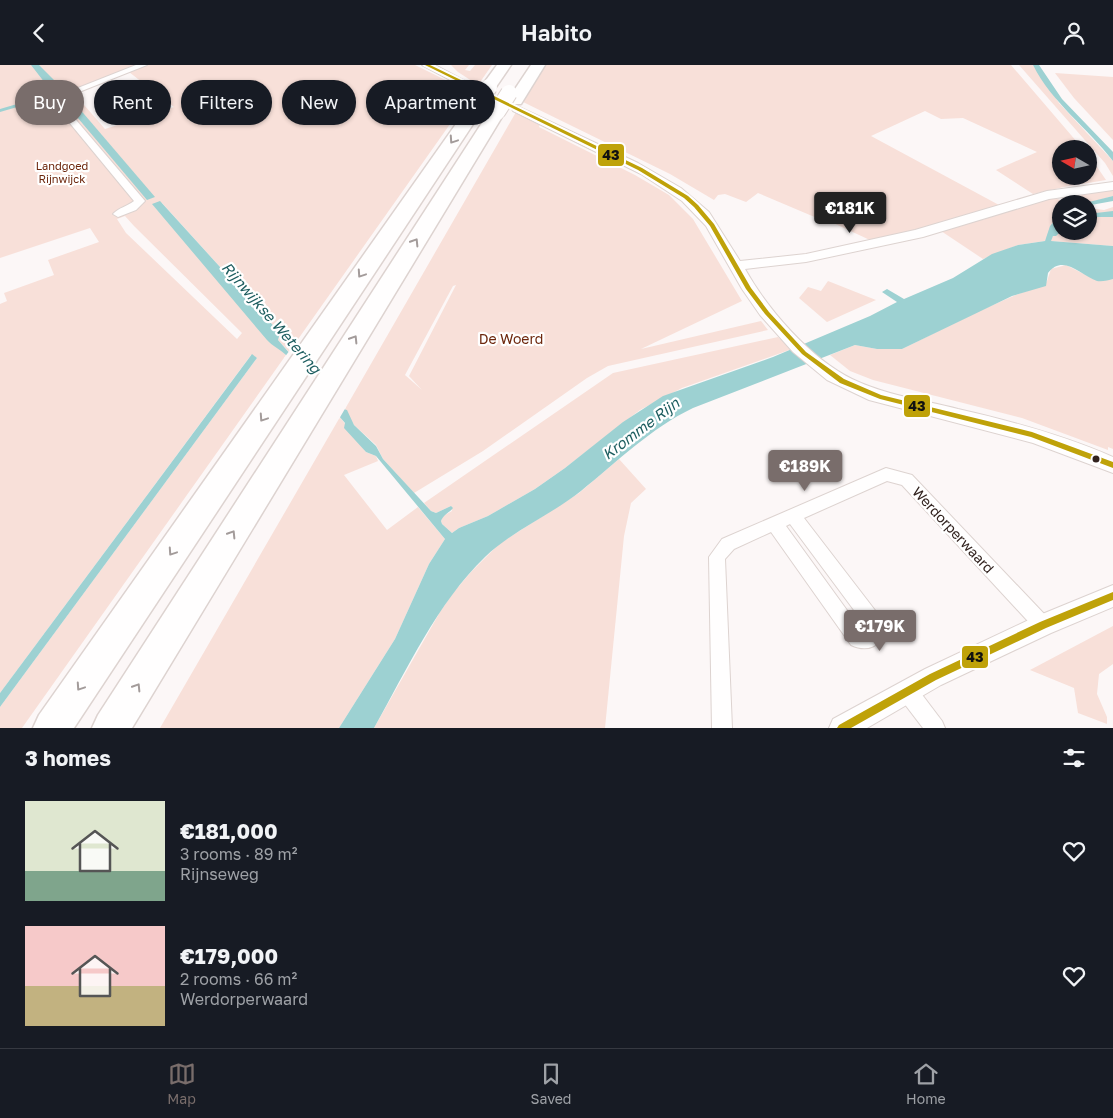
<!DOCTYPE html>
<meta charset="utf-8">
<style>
:root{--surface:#171b24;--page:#242831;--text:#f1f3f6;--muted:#9ea1a6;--line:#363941;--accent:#796d6b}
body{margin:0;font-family:"Golos Text",sans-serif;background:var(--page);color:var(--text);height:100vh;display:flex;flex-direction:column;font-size:19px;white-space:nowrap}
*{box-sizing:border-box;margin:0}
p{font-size:16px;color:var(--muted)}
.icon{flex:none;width:28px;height:28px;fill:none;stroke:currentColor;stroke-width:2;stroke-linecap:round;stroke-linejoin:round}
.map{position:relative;height:663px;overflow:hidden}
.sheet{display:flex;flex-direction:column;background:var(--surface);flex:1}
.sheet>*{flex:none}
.top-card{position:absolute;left:15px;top:15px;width:500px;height:45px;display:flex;gap:10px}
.needle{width:32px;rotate:279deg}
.controls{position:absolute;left:1052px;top:75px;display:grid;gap:10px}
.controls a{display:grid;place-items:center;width:45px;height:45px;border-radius:50%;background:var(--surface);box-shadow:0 1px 4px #0004;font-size:25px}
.price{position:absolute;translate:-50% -42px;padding:0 11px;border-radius:5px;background:var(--accent);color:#fff;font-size:16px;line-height:32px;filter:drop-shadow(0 1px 2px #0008)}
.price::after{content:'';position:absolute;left:50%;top:30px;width:15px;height:11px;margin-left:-8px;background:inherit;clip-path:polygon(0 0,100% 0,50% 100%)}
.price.on{background:#222;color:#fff}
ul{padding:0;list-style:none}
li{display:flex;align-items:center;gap:15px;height:125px;padding:0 25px}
li span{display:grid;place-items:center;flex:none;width:140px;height:100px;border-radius:0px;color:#555}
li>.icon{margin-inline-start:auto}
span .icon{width:60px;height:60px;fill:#fffc;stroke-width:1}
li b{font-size:21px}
h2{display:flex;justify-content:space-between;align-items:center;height:60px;padding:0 25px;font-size:21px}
.chip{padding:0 18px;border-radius:22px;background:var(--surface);box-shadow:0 1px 4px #0004;font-size:18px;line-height:45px}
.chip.on{background:var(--accent);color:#fff}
header{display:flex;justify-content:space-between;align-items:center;height:65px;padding:0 25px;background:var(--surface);font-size:22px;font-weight:600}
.tabs{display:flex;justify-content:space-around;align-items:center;height:70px;border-top:1px solid var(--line);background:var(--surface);font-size:14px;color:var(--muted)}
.tabs a{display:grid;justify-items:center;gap:2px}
.tabs .on{color:var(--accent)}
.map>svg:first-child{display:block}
.green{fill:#f8e0d9;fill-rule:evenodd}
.water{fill:#9dd1d2}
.pier{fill:#fcf7f7}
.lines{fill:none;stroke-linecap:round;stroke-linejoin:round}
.minor-casing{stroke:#ddd3d0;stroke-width:2}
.tertiary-casing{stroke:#ddd3d0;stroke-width:2}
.motorway-casing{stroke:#ddd3d0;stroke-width:3}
.minor{fill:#fffefe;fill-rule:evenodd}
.tertiary{fill:#fffefe;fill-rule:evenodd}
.motorway{fill:#fffefe;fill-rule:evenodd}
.motorway-bridge-casing{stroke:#ddd3d0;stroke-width:18;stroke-linecap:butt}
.motorway-bridge{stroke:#fffefe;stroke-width:16}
.bus-1-casing{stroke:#fff;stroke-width:4}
.bus-1{fill:#bfa209;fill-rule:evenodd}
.oneway{stroke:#a39b9a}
.bus-dot{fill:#32231f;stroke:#fff;stroke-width:2}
.labels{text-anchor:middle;stroke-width:4.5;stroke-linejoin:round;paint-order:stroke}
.far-park-label{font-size:11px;fill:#6d270d;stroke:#fff}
.park-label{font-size:14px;fill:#6d270d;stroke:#fff}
.street-label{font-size:14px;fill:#32231f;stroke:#fff}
.water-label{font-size:15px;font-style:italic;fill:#1e5e60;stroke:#fff}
.line-badge{stroke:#fff;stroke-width:2}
.pale-badge-label{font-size:14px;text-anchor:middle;font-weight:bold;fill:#111}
</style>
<header><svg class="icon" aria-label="back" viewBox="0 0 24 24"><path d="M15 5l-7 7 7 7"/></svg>Habito<svg class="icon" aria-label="person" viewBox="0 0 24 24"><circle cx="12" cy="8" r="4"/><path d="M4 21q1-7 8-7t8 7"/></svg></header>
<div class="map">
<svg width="1113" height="663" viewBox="0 0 1113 663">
<rect width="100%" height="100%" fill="#fcf7f7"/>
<g class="green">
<path d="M0,0h138l-67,25 34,39 69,-22 -45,-35 18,-7h268l57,28 -183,259 -11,-12 2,-7 -118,-130 -8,3 132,149 -264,373h-22v-21l257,-349 -6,-3 -251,338v-389l7,-3 -3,-8 50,-18 -6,-15 51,-18 -9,-14 -90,30zM125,151l9,10 108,107 -5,6 -111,-106 -9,-14z"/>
<path d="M451,0h18l-4,5 5,1 5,-6h17l-14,20 -20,-13z"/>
<path d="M543,0h468l72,84h-22v27h28v-21l17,25 -42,7 -31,7 -37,-24 41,-18 -74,-34 -22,1 -16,-8 -54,25 128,69 -68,21 -59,15 -43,-20h-5l-66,-28 -12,9 -21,-8 -7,1 -4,5 -44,-26 -149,-73z"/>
<path d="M1019,0h14l26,38 54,58v15l-8,-13z"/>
<path d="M1055,8l58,4v63l-39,-42z"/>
<path d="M516,47l24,12 -1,3 96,48 34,20 24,24 49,82 -101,48 120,-28 7,9 -160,36 -21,12 -104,73 -69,42 -31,-34 -7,-14 -22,-20 -9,-16zM456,220l-47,91 13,14 -17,-15 48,-89z"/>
<path d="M1113,122v9l-28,8 -28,-7z"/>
<path d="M1054,133l19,6h-12v10l-3,2 -13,25 -27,4 -35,14 -42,-28 39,-12 2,1 3,-1 -1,-1 30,-11 4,2 12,-7z"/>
<path d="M1113,142v39l-63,-5 3,-5 3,-1 5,-16v12h28v-23l15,2z"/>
<path d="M1066,200l32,16 15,-2v170l-5,-2v3l-86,-32 -149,-38 -23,-9 -20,-16 25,-10 22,4h25l75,-37 41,-18 24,-8 5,-5 4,-12z"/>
<path d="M828,216l48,19 -49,22 -28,-24 9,-11 13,4z"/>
<path d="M778,272l14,12 -110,39 -42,22 -75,58 -30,21 -47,27 -29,12 -7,5 -10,-9 -1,-3 2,-5 9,-5 -1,-5 -15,7 -5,-2 -7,-8 189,-130z"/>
<path d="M340,352l26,35 10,4 2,5 -34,14 43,55 31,-23 27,32 -16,25 -34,75 -56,89h-179z"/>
<path d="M619,394l27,30 -15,14 -7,33 -19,192h-231l66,-116 13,-19 18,-21 28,-28 80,-51z"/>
<path d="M1113,561v38l-14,10 -2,20 10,23v7l-29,-11 -4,-25 -44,-18z"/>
</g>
<g class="water">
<path d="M31,0h8l18,18 2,9 3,2 -62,18v-3l51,-15 1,-2z"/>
<path d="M1033,0h6l23,34 51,53v9c-25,-33 -61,-58 -80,-96z"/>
<path d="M68,31l4,4 83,97 -8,3 -86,-102z"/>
<path d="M1113,131v5l-22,4 -1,3 6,5 17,-2v6h-24v-13l-4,-1z"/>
<path d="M160,136l120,132 -2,7 59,67 10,3 7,15 22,21 7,13 48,52 5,2 15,-7 2,2c-3,4 -10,7 -12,13l1,3 10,9 7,-5 29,-12 47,-27 30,-21 58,-46 40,-26 110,-39 97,-41 27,-14 -15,-10 5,-3 17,10 49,-21 39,-24 26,-9 27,-4 5,-15 11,-12v17l-5,5h-3l-2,5 62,5v33c-4,1 -11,3 -16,2 -15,-5 -34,-28 -49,-8l-2,13 -34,10 -110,53h-25l-22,-4 -162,63c-42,20 -75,53 -112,83 -30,24 -68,39 -96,66 -47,45 -79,114 -111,171h-35l56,-89 34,-75 16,-25 -69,-83 -10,-4 -22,-24 1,-5 -59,-68c-6,-6 -14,-9 -19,-15l-115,-136z"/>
<path d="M252,289l5,4 -257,349v-14z"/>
</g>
<path class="pier" d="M290,285l48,54 8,3 -7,12 -55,-61z"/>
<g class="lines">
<defs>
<g id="minor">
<path d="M136,0h11l-88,35 86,101 -9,9 -18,7 -5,-3c5,-6 15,-8 21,-13l-84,-102z"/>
<path d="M886,403l26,7 137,144 3,6 -3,6 -6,3 -6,-3 -135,-146 -15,-4 -83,37 80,104 3,6c-5,18 -19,25 -36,17l-80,-113 -37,17 -9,10 7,169h-20l-3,-171 13,-18zM790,459l78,105 -1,2h-5l-76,-105z"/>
<path d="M907,616l7,3 28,37 3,7h-22l-23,-30 -3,-7 3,-7z"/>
</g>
<g id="tertiary">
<path d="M422,0h13l45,24 -1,2h-8z"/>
<path d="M517,41l121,57 43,25 28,24 31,49 66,-7 109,-24 132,-39 66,-9v8l-64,9 -126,38 -117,25 -61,7c23,41 65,89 107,110 33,16 71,21 106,30 53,12 105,26 155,48v16l-80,-30 -164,-43 -42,-20 -34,-28 -33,-37 -18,-26 -36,-63 -24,-25 -41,-27 -128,-63 -1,-2 1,-2z"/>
<path d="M1113,520v22l-62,26 -110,52 -74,43h-38l4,-9 92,-50 110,-52z"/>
</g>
<g id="motorway">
<path d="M497,0h14l-17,25h-10l-3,-3z"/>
<path d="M531,0h14l-24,39h-12l-2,-3z"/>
<path d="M481,30l6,2 2,3 -415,628h-41l6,-13 436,-618z"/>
<path d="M497,42l6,2 2,3 -373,616h-40l6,-13 391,-603 2,-3z"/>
</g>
</defs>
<use href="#minor" class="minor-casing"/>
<use href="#tertiary" class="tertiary-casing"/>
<use href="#motorway" class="motorway-casing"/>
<use href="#minor" class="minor"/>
<use href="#tertiary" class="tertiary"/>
<use href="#motorway" class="motorway"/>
<defs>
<g id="motorway-bridge">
<path d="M481,35l8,-13"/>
<path d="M497,47l12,-19"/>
</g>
</defs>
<use href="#motorway-bridge" class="motorway-bridge-casing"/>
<use href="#motorway-bridge" class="motorway-bridge"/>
<defs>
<g id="bus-1">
<path d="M425,0h5l212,103 46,28 10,9 16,19 37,64 18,24 37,40 38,27 37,16 151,37 81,30v6l-82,-31 -151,-38 -40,-16 -38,-29 -37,-40 -19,-25 -36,-63 -16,-19 -10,-9 -46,-28z"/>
<path d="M1113,527v8l-67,28 -110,52 -85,48h-14l2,-3 91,-51 110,-52z"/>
</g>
</defs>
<use href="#bus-1" class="bus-1-casing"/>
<use href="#bus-1" class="bus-1"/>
</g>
<defs><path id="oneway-chevron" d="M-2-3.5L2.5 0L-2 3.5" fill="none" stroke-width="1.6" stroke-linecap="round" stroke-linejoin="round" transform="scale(1.25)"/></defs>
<g class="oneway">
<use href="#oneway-chevron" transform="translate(453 75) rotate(124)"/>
<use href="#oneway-chevron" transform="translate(415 177) rotate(-58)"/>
<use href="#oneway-chevron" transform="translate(361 209) rotate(124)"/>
<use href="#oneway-chevron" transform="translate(354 274) rotate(-58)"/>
<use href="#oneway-chevron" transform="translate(263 353) rotate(124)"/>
<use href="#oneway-chevron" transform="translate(232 469) rotate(-58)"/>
<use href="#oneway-chevron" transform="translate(172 487) rotate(124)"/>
<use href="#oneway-chevron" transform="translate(80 622) rotate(124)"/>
<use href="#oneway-chevron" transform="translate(137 622) rotate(-58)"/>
</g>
<circle class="bus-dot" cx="1096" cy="394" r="4.5"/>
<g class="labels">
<g class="far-park-label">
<text x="62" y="105">Landgoed<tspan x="62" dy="13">Rijnwijck</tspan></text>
</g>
<g class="park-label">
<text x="511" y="279">De Woerd</text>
</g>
<g class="street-label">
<text transform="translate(953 465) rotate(47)" y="5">Werdorperwaard</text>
</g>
<g class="water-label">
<text transform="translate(271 253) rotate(49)" y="5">Rijnwijkse Wetering</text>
<text transform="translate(641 364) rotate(-37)" y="5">Kromme Rijn</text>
</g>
</g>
<g class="line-badge">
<rect x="597" y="78" width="28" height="24" rx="5" fill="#bfa209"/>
<rect x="903" y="329" width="28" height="24" rx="5" fill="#bfa209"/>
<rect x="961" y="580" width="28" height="24" rx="5" fill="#bfa209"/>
</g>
<g class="pale-badge-label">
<text x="611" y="95">43</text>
<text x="917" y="346">43</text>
<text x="975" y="597">43</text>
</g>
</svg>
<div class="controls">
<a><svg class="needle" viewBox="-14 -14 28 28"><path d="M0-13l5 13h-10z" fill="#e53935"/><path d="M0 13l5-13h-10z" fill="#9ea1a6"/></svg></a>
<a><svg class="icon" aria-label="layers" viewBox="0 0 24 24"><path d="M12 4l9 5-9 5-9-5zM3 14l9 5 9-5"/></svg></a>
</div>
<b class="price on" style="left:850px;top:169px">€181K</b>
<b class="price" style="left:805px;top:427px">€189K</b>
<b class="price" style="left:880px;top:587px">€179K</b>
<div class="top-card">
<a class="chip on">Buy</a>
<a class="chip">Rent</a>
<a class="chip">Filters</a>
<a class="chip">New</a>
<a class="chip">Apartment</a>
</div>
</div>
<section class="sheet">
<h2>3 homes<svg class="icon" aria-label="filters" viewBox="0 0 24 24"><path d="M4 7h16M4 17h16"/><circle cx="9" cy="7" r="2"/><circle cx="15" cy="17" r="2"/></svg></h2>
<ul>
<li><span style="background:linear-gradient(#dfe7d0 70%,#7fa58c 0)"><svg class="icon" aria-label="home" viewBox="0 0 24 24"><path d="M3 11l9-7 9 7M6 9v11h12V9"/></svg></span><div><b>€181,000</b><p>3 rooms · 89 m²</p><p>Rijnseweg</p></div><svg class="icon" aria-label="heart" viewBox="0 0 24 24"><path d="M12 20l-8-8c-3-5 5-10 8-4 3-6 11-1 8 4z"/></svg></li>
<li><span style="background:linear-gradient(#f6c9c9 60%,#c2b280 0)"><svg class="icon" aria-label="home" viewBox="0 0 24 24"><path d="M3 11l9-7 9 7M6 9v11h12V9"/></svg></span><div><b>€179,000</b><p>2 rooms · 66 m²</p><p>Werdorperwaard</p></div><svg class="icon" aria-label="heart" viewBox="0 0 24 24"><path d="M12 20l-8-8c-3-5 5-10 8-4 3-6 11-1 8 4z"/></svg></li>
</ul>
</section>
<nav class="tabs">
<a class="on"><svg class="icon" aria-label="map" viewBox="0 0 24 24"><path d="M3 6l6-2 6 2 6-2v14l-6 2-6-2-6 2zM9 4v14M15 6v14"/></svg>Map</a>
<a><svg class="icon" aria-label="saved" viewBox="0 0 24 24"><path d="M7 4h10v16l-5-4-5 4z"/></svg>Saved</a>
<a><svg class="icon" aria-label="home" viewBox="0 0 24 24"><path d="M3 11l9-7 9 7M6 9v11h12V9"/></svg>Home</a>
</nav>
